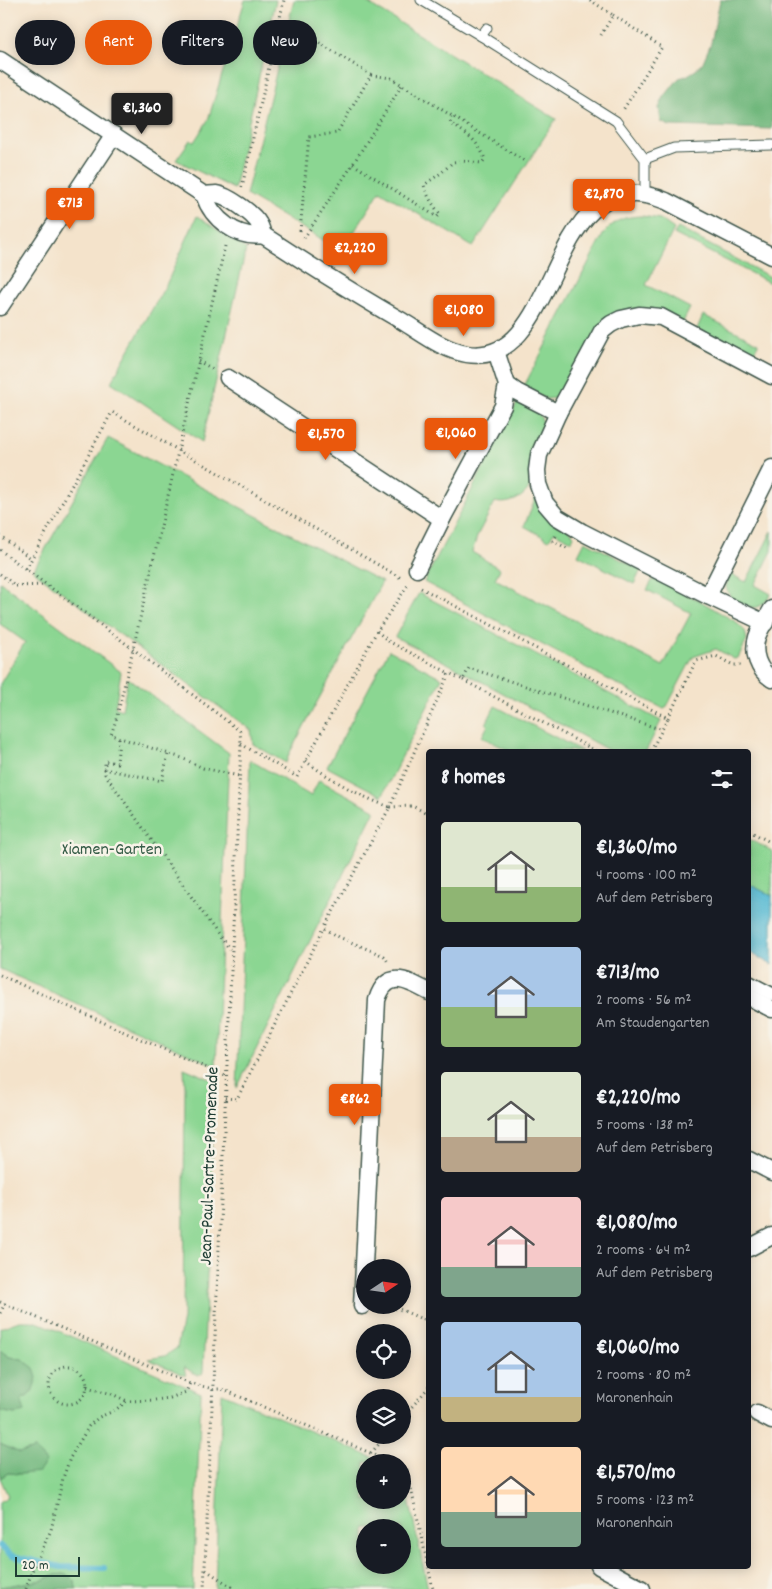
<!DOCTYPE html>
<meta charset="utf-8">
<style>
:root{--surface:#171b24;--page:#20242c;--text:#f1f3f6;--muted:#9ea1a6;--accent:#ea580c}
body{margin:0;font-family:Dekko,sans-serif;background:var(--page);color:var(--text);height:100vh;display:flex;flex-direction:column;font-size:19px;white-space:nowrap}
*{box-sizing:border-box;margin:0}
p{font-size:16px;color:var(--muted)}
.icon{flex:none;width:28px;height:28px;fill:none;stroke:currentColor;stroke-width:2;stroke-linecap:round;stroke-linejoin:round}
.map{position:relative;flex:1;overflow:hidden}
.sheet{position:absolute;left:426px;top:749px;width:325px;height:820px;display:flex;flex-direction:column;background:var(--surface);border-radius:5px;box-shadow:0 2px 12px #0003}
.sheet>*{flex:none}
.hud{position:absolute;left:15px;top:20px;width:336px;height:45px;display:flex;gap:10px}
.needle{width:32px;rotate:77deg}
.fabs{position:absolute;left:356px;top:1259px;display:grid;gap:10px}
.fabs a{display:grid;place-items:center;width:55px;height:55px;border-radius:50%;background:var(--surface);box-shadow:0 2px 12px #0003;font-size:25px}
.scale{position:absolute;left:15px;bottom:12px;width:65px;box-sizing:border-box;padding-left:5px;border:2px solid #1f3d34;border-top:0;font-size:14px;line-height:18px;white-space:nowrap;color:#1f3d34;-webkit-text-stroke:4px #f7f3e8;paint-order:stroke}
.price{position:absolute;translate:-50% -42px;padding:0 11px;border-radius:5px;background:var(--accent);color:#fff;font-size:16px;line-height:32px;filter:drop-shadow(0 1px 2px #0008)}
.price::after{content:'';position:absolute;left:50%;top:30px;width:15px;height:11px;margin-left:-8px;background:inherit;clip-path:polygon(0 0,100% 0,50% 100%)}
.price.selected{background:#222;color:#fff}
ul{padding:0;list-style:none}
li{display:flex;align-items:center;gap:15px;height:125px;padding:0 15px}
li span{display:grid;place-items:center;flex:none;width:140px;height:100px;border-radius:5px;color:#555}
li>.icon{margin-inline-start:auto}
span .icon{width:60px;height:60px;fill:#fffc;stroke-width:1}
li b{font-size:21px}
h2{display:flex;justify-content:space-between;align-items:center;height:60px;padding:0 15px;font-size:21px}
.tag{padding:0 18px;border-radius:22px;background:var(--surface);box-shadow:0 2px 12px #0003;font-size:18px;line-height:45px}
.tag.selected{background:var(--accent);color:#fff}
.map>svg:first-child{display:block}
.green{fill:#8bd692;stroke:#558a63;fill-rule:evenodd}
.forest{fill:#70b77c;stroke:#487a58}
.water{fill:#55b9d3;stroke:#3a7b84}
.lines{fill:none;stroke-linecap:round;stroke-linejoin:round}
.stream{stroke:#55b9d3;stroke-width:6}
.service-casing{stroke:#3f564b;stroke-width:11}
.pedestrian-casing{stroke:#3f564b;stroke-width:15}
.minor-casing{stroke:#3f564b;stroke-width:19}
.path{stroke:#3f564b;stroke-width:3;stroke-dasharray:1 4;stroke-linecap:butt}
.service{stroke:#fff;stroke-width:9}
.pedestrian{stroke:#fff;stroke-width:12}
.minor{stroke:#fff;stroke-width:16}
.labels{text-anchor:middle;stroke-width:5;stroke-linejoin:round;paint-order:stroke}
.park-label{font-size:18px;fill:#355c47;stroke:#f7f3e8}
.street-label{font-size:18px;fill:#1f3d34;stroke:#f7f3e8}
</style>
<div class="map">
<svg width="772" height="1589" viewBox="0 0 772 1589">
<rect width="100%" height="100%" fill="#f7f3e8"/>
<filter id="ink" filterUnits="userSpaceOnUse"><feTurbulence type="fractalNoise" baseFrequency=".02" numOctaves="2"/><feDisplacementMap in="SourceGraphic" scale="10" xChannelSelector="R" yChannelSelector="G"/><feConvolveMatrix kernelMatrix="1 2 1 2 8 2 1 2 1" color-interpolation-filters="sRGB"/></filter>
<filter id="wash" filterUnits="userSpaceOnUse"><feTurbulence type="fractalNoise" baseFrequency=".0096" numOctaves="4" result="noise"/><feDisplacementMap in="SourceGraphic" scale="20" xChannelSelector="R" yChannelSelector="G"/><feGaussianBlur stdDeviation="1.12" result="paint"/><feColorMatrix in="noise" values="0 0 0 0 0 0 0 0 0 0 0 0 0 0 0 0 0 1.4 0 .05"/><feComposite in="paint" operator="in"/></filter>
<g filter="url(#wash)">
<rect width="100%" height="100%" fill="#f4e3cb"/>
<g class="green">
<path d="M245,0h31l-42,189 -58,-29 14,-20 4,2 14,-22z"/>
<path d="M294,0h69l193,119 -83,128 -93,-56 -38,60 -96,-56z"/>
<path d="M197,216l49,33 -44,193 -91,-60 56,-99z"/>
<path d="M642,216l18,3 14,10 -28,56 44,23 -7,14 -54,-12 -71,88 -12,1 -23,-11 81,-155c13,-14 19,-16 38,-17z"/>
<path d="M678,228l94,50v6l-98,-50z"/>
<path d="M703,315l56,28 -8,14 -54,-28z"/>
<path d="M518,401c13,7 24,9 25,25 -4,10 -8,20 -10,30 -2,8 0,16 -1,24 -3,16 -22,26 -37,22l-17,32 -6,18 28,17 -5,10 168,87 28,-53 -44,-23 6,-11 3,2 1,-2 45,23 34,20 9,9 2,9 -9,18 -4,1 -18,-10 -23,8 -27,51 -2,1 -240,-127z"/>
<path d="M108,438l274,144 -93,172 -3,9 -33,-19 -2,-14 -218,-159z"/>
<path d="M536,497l38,38 -2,6 -18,-9 -5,8 -25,-14z"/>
<path d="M772,531v20l-17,34 16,9c-13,20 -21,14 -40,5l-5,-12 4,-13 16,8z"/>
<path d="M585,541l56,29 -7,14 -56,-29z"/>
<path d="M0,582l121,90 -6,35 7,3 6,-32 101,75 -13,313 -216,-97v-285l25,-42 -25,-18z"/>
<path d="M419,593l242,128 -15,30h-36l-161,-87 -54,-27z"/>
<path d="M389,650l53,28 -60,118 -55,-29z"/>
<path d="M495,706l87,45h-72l-28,-14 6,-12 -2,-1z"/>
<path d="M250,760l61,36 8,-16 56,30 -138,278z"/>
<path d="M749,839l23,12v45l-23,-12z"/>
<path d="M184,1068l31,13 -12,290 -1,3 -5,1 -13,-8 2,9 -38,-17 17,-3 12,-8 6,-29 2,-232z"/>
<path d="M19,1321h13l13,4 156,68 -8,196h-117l-1,-8 -22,-6 -10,5 -43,7v-85l8,-6 -8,-18 8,-5 13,1 25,-12 -11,-13 -15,4 -20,-9v-33l14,3 7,-16 7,-2 -6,-37 -13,-2 -9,-7v-22z"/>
<path d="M222,1393l161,69h-18v38h37l1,-29 25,118h-213zM365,1528h37v37h-37z"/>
</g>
<g class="forest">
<path d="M720,0h52v129l-102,-3 -9,-4 -2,-14 5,-11 15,-19 7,-2 10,-6 7,-8 8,-19z"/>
<path d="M0,1350l9,7 13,2 12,9 3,10 -5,14 -4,4 -7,3 4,13 -11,2 -14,-3z"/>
<path d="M0,1444l20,9 15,-4 11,13 -7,10 -18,2 -13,-1 -8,5z"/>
<path d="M64,1574l6,2 5,5 1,8h-76v-2l43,-7 10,-5z"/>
</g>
<path class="water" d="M749,884l23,12v69l-23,-13z"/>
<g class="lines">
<path class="stream" d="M0,1546l12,10 49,11 43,1"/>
</g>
</g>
<g filter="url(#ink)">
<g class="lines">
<defs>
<g id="service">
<path d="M421,0l60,36 135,85 29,38v36"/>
<path d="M481,36l6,-8"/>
<path d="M645,159l29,-11 98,-3"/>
</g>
<path id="pedestrian" d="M749,982l23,12"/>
<g id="minor">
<path d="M0,60l204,135c8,24 33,44 59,40"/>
<path d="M204,195c4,0 8,-1 12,-1 11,1 38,20 43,30 2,3 3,8 4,11 46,30 92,59 139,86 20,12 41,29 65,33 98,15 77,-202 199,-153l106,55"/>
<path d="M0,307l114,-172"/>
<path d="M772,376l-111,-59 -22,-2 -18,4 -10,5 -9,7 -44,82 -19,42 -2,15 1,14 7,19 12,14 25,15 126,64 64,-128"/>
<path d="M228,378l214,141"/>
<path d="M507,385l10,7 41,21"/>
<path d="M417,569l25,-50 61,-113 4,-21 -11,-34"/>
<path d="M708,596l57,27"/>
<path d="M772,609c-5,9 -12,19 -15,28 -5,16 1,33 15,42"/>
<path d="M749,997l23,12"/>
<path d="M749,1160l23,12"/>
<path d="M749,1248l23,-12"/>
<path d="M362,1306l15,-306c10,-32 31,-19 52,-8"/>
<path d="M757,1413l15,8"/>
<path d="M599,1566l43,23"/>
</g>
</defs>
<use href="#service" class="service-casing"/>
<use href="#pedestrian" class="pedestrian-casing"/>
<use href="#minor" class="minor-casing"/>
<g class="path">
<path d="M590,0l23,15 -12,20"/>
<path d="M613,15l49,32 -39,63"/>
<path d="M371,75l20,3 135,84"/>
<path d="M353,164l84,53 3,-3c-7,-9 -13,-18 -16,-29l17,-12 12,-11 8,-1 21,2 3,-4c-8,-20 -17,-24 -35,-36l3,-7"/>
<path d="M242,187l42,-187"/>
<path d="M300,231l9,-94 28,-4 34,-58 -61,-38"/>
<path d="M304,238l49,-74 49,-79"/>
<path d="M225,246l-92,403 -17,71 -5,15 71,23 21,10 36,8"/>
<path d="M198,361l15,8"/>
<path d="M0,536l32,23"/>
<path d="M556,536l-3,5 16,8"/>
<path d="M0,550l133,99 107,82 1,13 -37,845"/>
<path d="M26,569l86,-157 289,166"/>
<path d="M0,574l16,12 29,-1"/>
<path d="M421,588l247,130 -17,33"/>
<path d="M377,631l11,10 61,32"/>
<path d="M463,680l133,71"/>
<path d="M668,718l28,-57 20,-5 17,9h8"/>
<path d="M119,738l-2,25 -12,-2v13l114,162 11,13"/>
<path d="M241,744l56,33 80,-146 31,-46"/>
<path d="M305,761c26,18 55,36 85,46l-66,121"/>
<path d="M104,769l58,12 6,-27"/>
<path d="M429,814l-17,-8 -22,1 59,-134 14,7 6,-12 194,62"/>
<path d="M749,831l23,12"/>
<path d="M0,975l122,56 103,45"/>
<path d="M225,1098l12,1 87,-171 15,9 45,19 4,6"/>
<path d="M0,1302l190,81 23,6h9l169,73"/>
<path d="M380,1307l19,2 30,13"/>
<path d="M0,1313l5,-9"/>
<circle cx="68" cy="1385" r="19"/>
<path d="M87,1387l25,7 15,7"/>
<path d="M402,1418l27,-31"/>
<path d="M371,1453l16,-18"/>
<path d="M402,1468l5,2 26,119"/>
<path d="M206,1570l29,19"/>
<path d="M26,1589l6,-18 19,-41 12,-52 7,-20 19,-32 10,-9 15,-6 13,-10 28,-1 15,-2 16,-6 4,-9"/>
</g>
<use href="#service" class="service"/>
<use href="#pedestrian" class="pedestrian"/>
<use href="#minor" class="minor"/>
</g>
</g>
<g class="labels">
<g class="park-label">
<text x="112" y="854">Xiamen-Garten</text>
</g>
<g class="street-label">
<text transform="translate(208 1166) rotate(-88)" y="6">Jean-Paul-Sartre-Promenade</text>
</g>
</g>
</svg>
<div class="fabs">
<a><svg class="needle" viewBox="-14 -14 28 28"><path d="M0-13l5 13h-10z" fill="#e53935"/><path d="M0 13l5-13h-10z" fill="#9ea1a6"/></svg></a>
<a><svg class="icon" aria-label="locate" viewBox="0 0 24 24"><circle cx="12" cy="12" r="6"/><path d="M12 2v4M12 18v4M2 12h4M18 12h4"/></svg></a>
<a><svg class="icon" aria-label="layers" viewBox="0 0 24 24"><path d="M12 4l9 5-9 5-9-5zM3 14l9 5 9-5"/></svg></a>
<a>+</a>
<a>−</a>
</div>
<div class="scale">20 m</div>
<b class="price selected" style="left:142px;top:135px">€1,360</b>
<b class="price" style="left:604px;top:221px">€2,870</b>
<b class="price" style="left:70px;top:230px">€713</b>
<b class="price" style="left:355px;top:275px">€2,220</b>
<b class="price" style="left:464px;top:337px">€1,080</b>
<b class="price" style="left:456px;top:460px">€1,060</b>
<b class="price" style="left:326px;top:461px">€1,570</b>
<b class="price" style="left:355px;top:1126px">€862</b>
<div class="hud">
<a class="tag">Buy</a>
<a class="tag selected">Rent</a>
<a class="tag">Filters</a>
<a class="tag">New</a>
</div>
<section class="sheet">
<h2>8 homes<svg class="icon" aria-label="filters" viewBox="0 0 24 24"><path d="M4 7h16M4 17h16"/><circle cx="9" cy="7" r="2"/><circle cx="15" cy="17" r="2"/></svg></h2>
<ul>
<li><span style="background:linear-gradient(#dfe7d0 65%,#8fb573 0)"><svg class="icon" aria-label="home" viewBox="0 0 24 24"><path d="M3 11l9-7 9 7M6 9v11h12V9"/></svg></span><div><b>€1,360/mo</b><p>4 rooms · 100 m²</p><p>Auf dem Petrisberg</p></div></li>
<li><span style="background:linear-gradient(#a9c7e8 60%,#8fb573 0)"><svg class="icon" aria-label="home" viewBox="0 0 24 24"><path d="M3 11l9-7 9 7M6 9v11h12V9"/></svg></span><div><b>€713/mo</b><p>2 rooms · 56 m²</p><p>Am Staudengarten</p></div></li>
<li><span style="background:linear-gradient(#dfe7d0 65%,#b9a48a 0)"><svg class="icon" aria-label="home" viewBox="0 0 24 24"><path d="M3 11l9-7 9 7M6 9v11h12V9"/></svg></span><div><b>€2,220/mo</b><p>5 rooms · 138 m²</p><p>Auf dem Petrisberg</p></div></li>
<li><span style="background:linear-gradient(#f6c9c9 70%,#7fa58c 0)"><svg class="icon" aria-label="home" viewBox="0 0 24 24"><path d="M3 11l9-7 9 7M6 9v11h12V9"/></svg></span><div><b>€1,080/mo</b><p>2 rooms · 64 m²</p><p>Auf dem Petrisberg</p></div></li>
<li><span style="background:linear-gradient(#a9c7e8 75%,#c2b280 0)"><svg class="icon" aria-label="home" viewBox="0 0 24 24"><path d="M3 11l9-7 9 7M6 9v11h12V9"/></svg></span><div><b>€1,060/mo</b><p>2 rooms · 80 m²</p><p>Maronenhain</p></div></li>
<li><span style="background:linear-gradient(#ffd9b3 65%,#7fa58c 0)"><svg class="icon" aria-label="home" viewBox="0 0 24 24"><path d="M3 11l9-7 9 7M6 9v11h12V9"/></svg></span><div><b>€1,570/mo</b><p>5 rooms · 123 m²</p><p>Maronenhain</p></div></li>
</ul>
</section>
</div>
